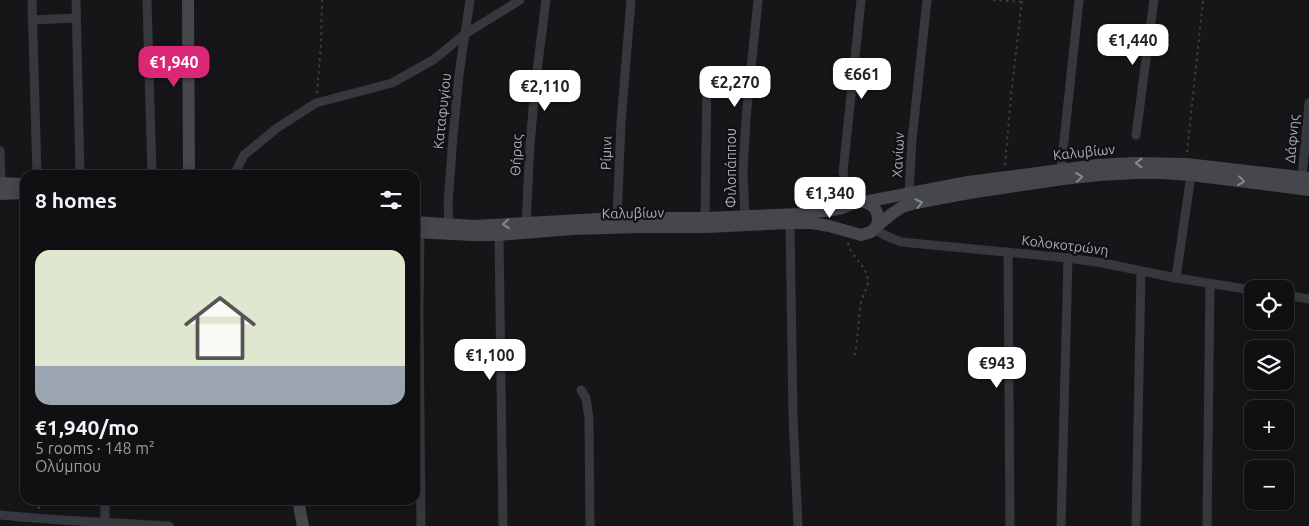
<!DOCTYPE html>
<meta charset="utf-8">
<style>
:root{--surface:#101012;--page:#1e1e20;--text:#f1f3f6;--muted:#9c9d9f;--line:#303032;--accent:#db2777}
body{margin:0;font-family:Ubuntu,sans-serif;background:var(--page);color:var(--text);height:100vh;display:flex;flex-direction:column;font-size:19px;white-space:nowrap}
*{box-sizing:border-box;margin:0}
p{font-size:16px;color:var(--muted)}
.icon{flex:none;width:28px;height:28px;fill:none;stroke:currentColor;stroke-width:2;stroke-linecap:round;stroke-linejoin:round}
.map{position:relative;flex:1;overflow:hidden}
.panel{position:absolute;left:20px;top:170px;width:400px;height:335px;display:flex;flex-direction:column;background:var(--surface);border-radius:15px;box-shadow:0 2px 12px #0003,0 0 0 1px var(--line)}
.panel>*{flex:none}
.fabs{position:absolute;left:1244px;top:280px;display:grid;gap:10px}
.fabs a{display:grid;place-items:center;width:50px;height:50px;border-radius:10px;background:var(--surface);box-shadow:0 2px 12px #0003,0 0 0 1px var(--line);font-size:25px}
.price{position:absolute;translate:-50% -42px;padding:0 11px;border-radius:10px;background:#fff;color:#222;font-size:16px;line-height:32px;filter:drop-shadow(0 1px 2px #0008)}
.price::after{content:'';position:absolute;left:50%;top:30px;width:15px;height:11px;margin-left:-8px;background:inherit;clip-path:polygon(0 0,100% 0,50% 100%)}
.price.on{background:var(--accent);color:#fff}
ul{padding:0;list-style:none}
li{display:grid;align-content:center;gap:10px;height:265px;padding:0 15px}
li+li{border-top:1px solid var(--line)}
li span{display:grid;place-items:center;height:155px;border-radius:15px;color:#555}
li>.icon{margin-inline-start:auto}
span .icon{width:90px;height:90px;fill:#fffc;stroke-width:1}
li b{font-size:21px}
h2{display:flex;justify-content:space-between;align-items:center;height:60px;padding:0 15px;font-size:21px}
.map>svg:first-child{display:block}
.lines{fill:none;stroke-linecap:round;stroke-linejoin:round}
.path{stroke:#3d3f44;stroke-width:2;stroke-dasharray:2.5 4;stroke-linecap:butt}
.street{stroke:#37383d;stroke-width:9}
.secondary{stroke:#45474d;stroke-width:12}
.oneway{stroke:#858993}
.labels{text-anchor:middle;stroke-width:4.5;stroke-linejoin:round;paint-order:stroke}
.street-label{font-size:14px;fill:#a8adb8;stroke:#111113}
</style>
<div class="map">
<svg width="1309" height="526" viewBox="0 0 1309 526">
<rect width="100%" height="100%" fill="#161618"/>
<g class="lines">
<g class="path">
<path d="M993,0l29,2"/>
<path d="M317,93l4,-50 1,-43"/>
<path d="M1187,152l16,-152"/>
<path d="M1005,165l6,-69 11,-96"/>
<path d="M848,243c3,14 19,22 20,38 0,7 -6,15 -7,22 -3,19 -3,37 -7,55"/>
<path d="M39,500v10"/>
</g>
<g class="street">
<path d="M32,0l5,175"/>
<path d="M76,0l4,175"/>
<path d="M147,0l5,175"/>
<path d="M32,20l44,-2"/>
<path d="M1136,135l18,-135"/>
<path d="M0,151l1,32"/>
<path d="M1061,169l18,-169"/>
<path d="M238,175l-1,-6 7,-14 33,-27 39,-25 76,-20 41,-23 32,-26 55,-34"/>
<path d="M1302,177l7,-74"/>
<path d="M909,192l3,-52 15,-140"/>
<path d="M854,203l-8,-17 -3,-14 18,-172"/>
<path d="M745,216l-2,-44 3,-54 12,-118"/>
<path d="M617,218l4,-95 10,-123"/>
<path d="M705,218l2,-140"/>
<path d="M526,223l4,-78 5,-58 11,-87"/>
<path d="M790,223l3,193 5,110"/>
<path d="M449,225l-1,-22 5,-66 6,-63 11,-74"/>
<path d="M875,229l9,6 17,7 167,16 35,5 73,15 76,12"/>
<path d="M420,233l-1,79 2,214"/>
<path d="M499,235l4,291"/>
<path d="M1008,252l2,274"/>
<path d="M1176,278l15,-103"/>
<path d="M1285,295l24,4"/>
<path d="M581,390l5,8 3,21 1,107"/>
<path d="M105,500v22"/>
<path d="M0,515c56,6 112,7 169,11"/>
<path d="M1061,526l7,-268"/>
<path d="M1136,526l5,-255"/>
<path d="M1207,526l3,-243"/>
</g>
<g class="secondary">
<path d="M188,0l1,175"/>
<path d="M0,183l25,1"/>
<path d="M0,194l25,-1"/>
<path d="M864,202c12,3 16,12 13,24"/>
<path d="M415,222l59,4 143,-8h88l95,-4 32,-4 10,-2 15,-6h7l104,-20 130,-17 37,-2 51,1 123,14"/>
<path d="M415,232l58,3h26l73,-6 69,-2h65l84,-4h22l17,3 32,9 10,-3 6,-6 16,-13 9,-6 14,-4 53,-10 94,-14 36,-4 36,-2h28l28,2 118,15"/>
<path d="M298,500l5,26"/>
</g>
</g>
<defs><path id="oneway-chevron" d="M-2-3.5L2.5 0L-2 3.5" fill="none" stroke-width="1.6" stroke-linecap="round" stroke-linejoin="round" transform="scale(1.25)"/></defs>
<g class="oneway">
<use href="#oneway-chevron" transform="translate(1139 163) rotate(180)"/>
<use href="#oneway-chevron" transform="translate(1079 177) rotate(-6)"/>
<use href="#oneway-chevron" transform="translate(1241 181) rotate(7)"/>
<use href="#oneway-chevron" transform="translate(919 203) rotate(-14)"/>
<use href="#oneway-chevron" transform="translate(506 224) rotate(176)"/>
</g>
<g class="labels">
<g class="street-label">
<text transform="translate(442 111) rotate(-84)" y="5">Καταφυγίου</text>
<text transform="translate(1292 139) rotate(-85)" y="5">Δάφνης</text>
<text transform="translate(1084 152) rotate(-6)" y="5">Καλυβίων</text>
<text transform="translate(606 153) rotate(-88)" y="5">Ρίμινι</text>
<text transform="translate(516 155) rotate(-87)" y="5">Θήρας</text>
<text transform="translate(898 155) rotate(-87)" y="5">Χανίων</text>
<text transform="translate(731 168) rotate(-90)" y="5">Φιλοπάππου</text>
<text transform="translate(633 213) rotate(-1)" y="5">Καλυβίων</text>
<text transform="translate(1065 245) rotate(7)" y="5">Κολοκοτρώνη</text>
</g>
</g>
</svg>
<div class="fabs">
<a><svg class="icon" aria-label="locate" viewBox="0 0 24 24"><circle cx="12" cy="12" r="6"/><path d="M12 2v4M12 18v4M2 12h4M18 12h4"/></svg></a>
<a><svg class="icon" aria-label="layers" viewBox="0 0 24 24"><path d="M12 4l9 5-9 5-9-5zM3 14l9 5 9-5"/></svg></a>
<a>+</a>
<a>−</a>
</div>
<b class="price" style="left:1133px;top:66px">€1,440</b>
<b class="price on" style="left:174px;top:88px">€1,940</b>
<b class="price" style="left:862px;top:100px">€661</b>
<b class="price" style="left:735px;top:108px">€2,270</b>
<b class="price" style="left:545px;top:112px">€2,110</b>
<b class="price" style="left:830px;top:219px">€1,340</b>
<b class="price" style="left:490px;top:381px">€1,100</b>
<b class="price" style="left:997px;top:389px">€943</b>
<section class="panel">
<h2>8 homes<svg class="icon" aria-label="filters" viewBox="0 0 24 24"><path d="M4 7h16M4 17h16"/><circle cx="9" cy="7" r="2"/><circle cx="15" cy="17" r="2"/></svg></h2>
<ul>
<li><span style="background:linear-gradient(#dfe7d0 75%,#9aa5b1 0)"><svg class="icon" aria-label="home" viewBox="0 0 24 24"><path d="M3 11l9-7 9 7M6 9v11h12V9"/></svg></span><div><b>€1,940/mo</b><p>5 rooms · 148 m²</p><p>Ολύμπου</p></div></li>
</ul>
</section>
</div>
